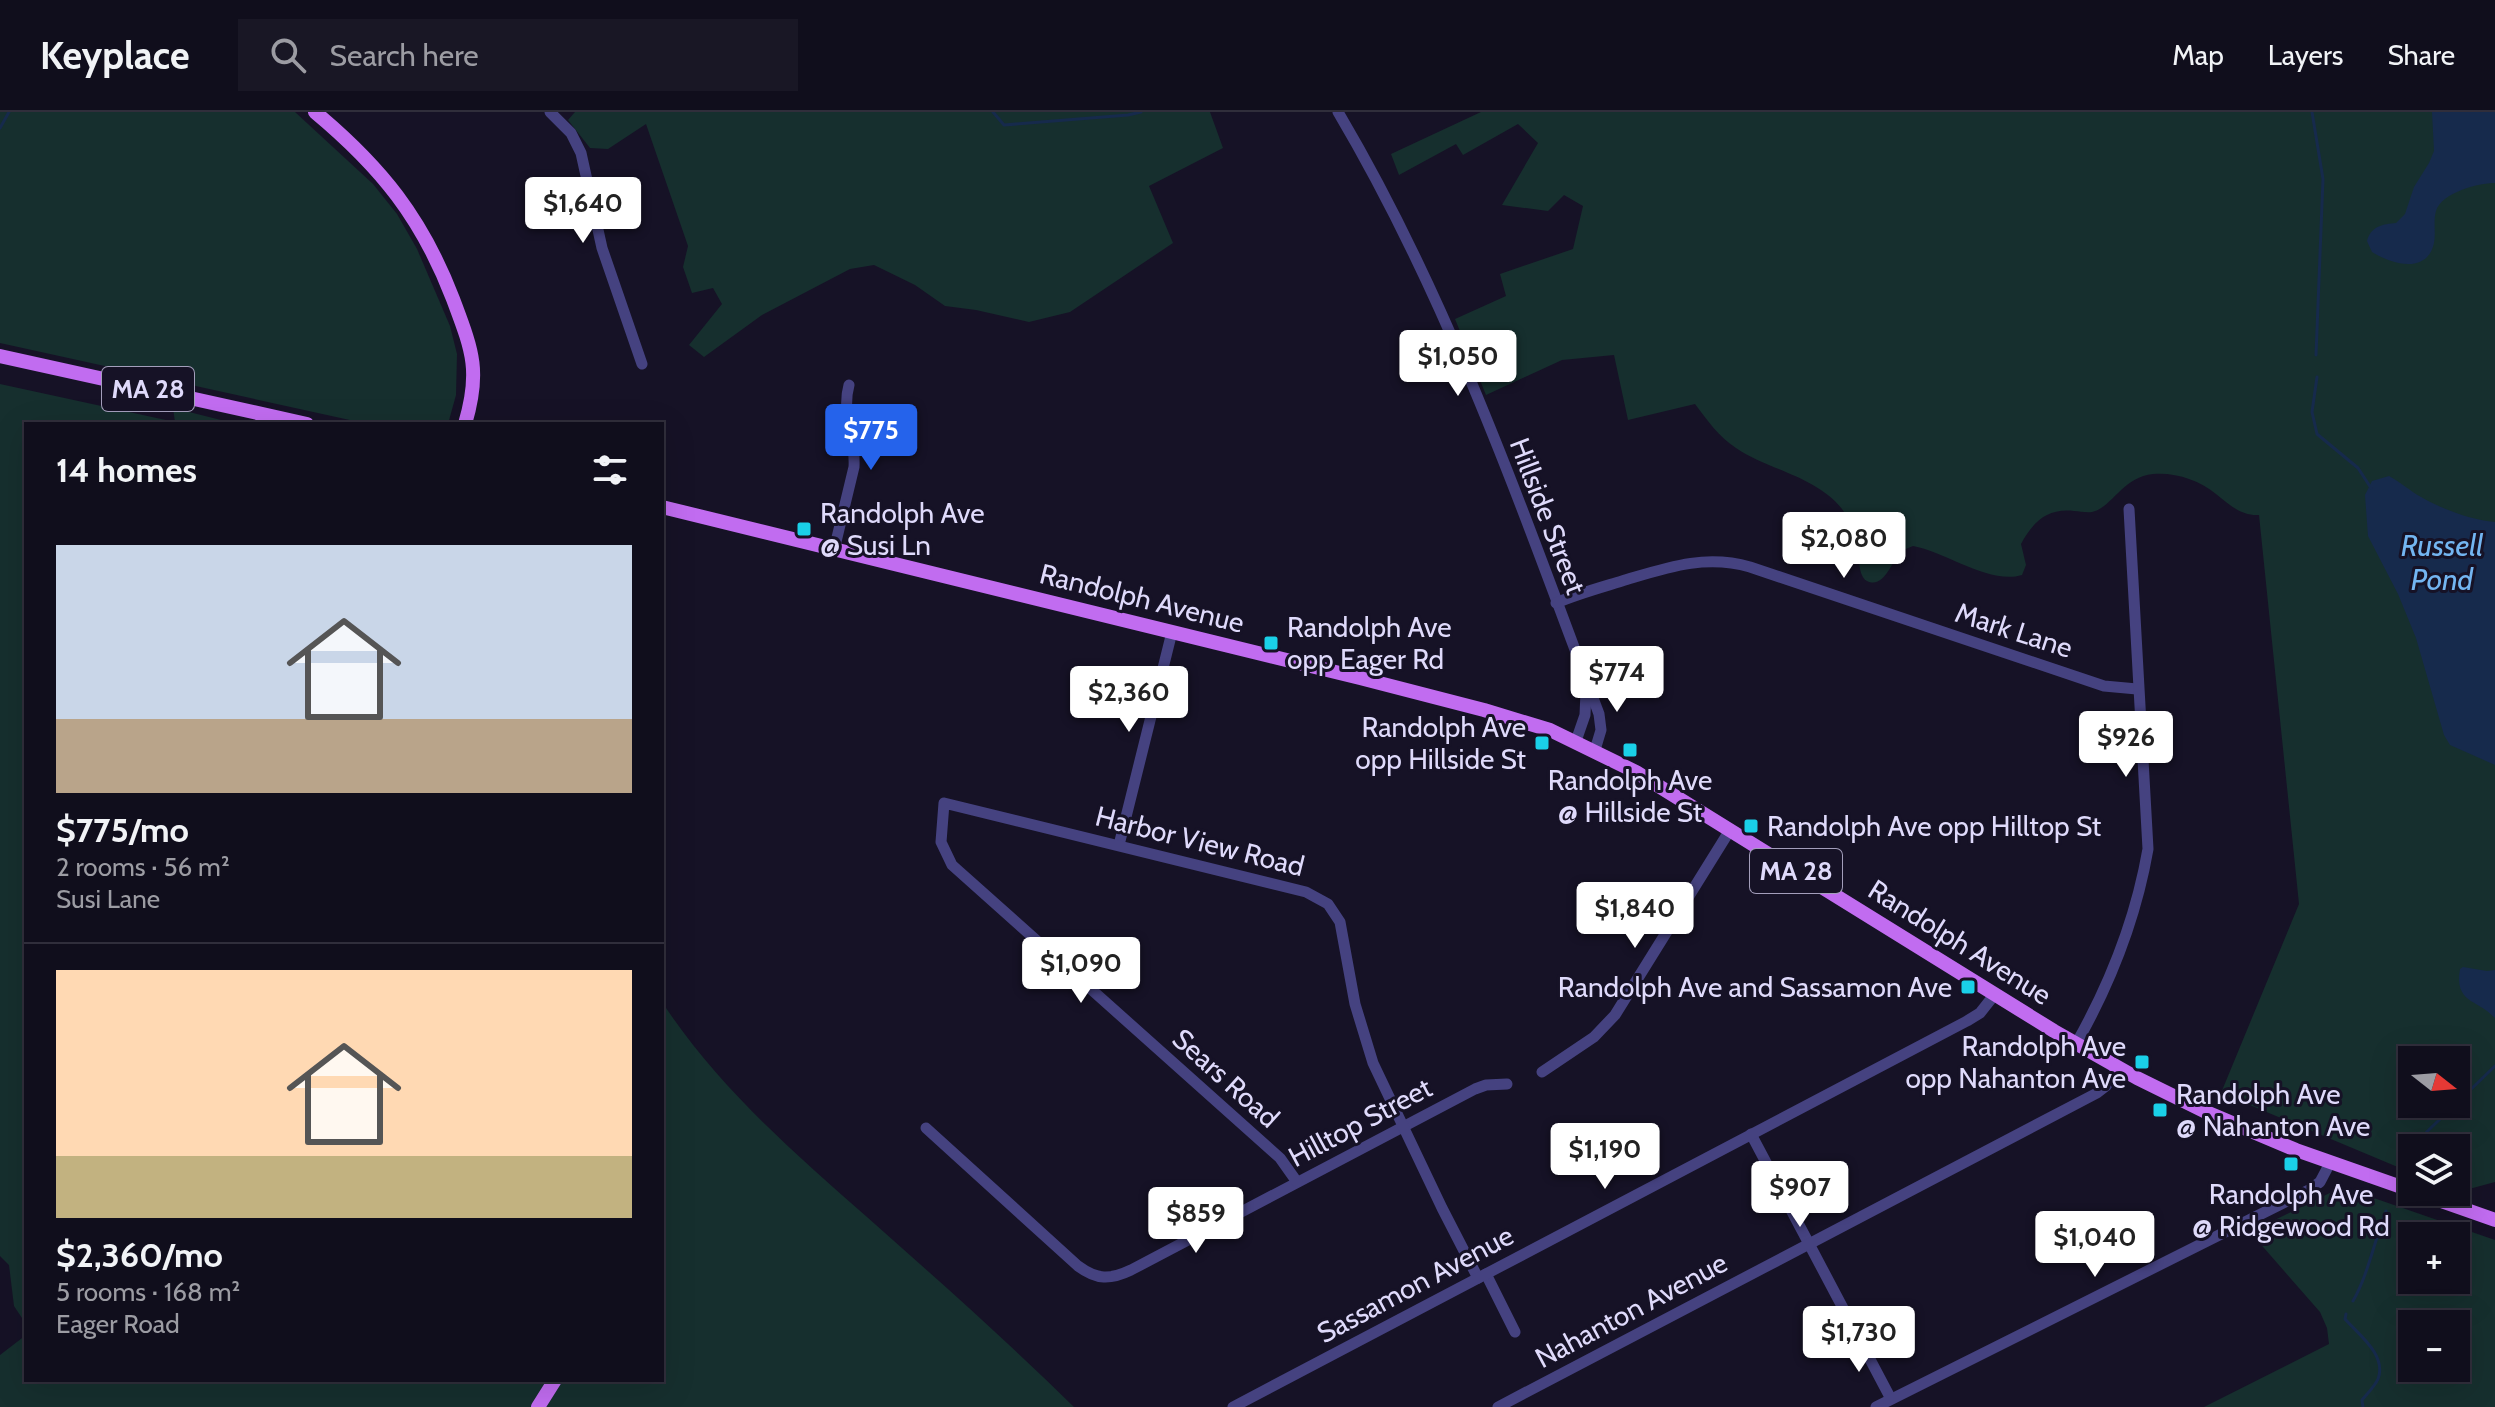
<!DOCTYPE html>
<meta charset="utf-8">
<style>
:root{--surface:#100e1c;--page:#191725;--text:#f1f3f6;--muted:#9c9ca3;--line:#302e3b;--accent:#2563eb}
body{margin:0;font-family:Cabin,sans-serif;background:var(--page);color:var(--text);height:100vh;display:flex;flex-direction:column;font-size:30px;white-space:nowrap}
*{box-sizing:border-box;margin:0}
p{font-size:26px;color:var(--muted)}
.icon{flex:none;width:44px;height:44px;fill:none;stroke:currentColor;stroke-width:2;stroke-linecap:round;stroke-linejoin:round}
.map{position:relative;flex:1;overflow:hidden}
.details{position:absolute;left:24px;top:310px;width:640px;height:960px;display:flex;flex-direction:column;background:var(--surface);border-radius:0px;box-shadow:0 8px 32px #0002,0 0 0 2px var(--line)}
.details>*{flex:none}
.needle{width:52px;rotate:107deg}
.tools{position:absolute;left:2398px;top:934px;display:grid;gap:16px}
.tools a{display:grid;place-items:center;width:72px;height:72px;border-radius:0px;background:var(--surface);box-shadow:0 8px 32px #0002,0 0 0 2px var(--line);font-size:40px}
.price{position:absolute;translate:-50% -68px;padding:0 18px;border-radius:8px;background:#fff;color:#222;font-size:26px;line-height:52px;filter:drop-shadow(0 2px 4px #0008)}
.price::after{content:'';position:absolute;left:50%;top:48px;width:24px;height:18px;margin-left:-12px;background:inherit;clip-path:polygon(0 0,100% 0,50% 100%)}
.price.on{background:var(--accent);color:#fff}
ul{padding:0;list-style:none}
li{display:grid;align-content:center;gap:16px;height:424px;padding:0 32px}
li+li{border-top:2px solid var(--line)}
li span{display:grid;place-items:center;height:248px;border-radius:0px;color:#555}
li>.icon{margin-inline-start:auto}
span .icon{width:144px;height:144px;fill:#fffc;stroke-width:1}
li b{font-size:34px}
h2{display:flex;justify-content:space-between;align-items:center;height:96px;padding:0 32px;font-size:34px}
header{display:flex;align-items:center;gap:48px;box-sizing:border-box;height:112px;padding:0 40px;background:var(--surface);border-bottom:2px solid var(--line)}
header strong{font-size:38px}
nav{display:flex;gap:44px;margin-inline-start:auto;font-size:28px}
.search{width:560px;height:72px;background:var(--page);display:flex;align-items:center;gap:20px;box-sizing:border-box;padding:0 28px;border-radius:0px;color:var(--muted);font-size:30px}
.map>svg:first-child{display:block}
.green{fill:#162f2e;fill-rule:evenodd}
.water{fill:#162a4c}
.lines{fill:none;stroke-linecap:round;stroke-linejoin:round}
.stream{stroke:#162a4c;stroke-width:3}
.minor{stroke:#454280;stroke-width:11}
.major{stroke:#c16cf0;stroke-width:14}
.poi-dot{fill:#1ad0e8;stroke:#161226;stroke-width:3}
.labels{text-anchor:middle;stroke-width:6;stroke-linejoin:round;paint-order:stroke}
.shield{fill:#161226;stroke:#a39ebb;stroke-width:2}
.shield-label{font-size:26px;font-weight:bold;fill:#dfdafb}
.poi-label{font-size:28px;fill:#dfdafb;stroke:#161226;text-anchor:start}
.street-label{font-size:28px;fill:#dfdafb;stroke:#161226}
.water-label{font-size:30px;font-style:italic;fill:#73b5f1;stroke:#161226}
</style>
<header>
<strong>Keyplace</strong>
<div class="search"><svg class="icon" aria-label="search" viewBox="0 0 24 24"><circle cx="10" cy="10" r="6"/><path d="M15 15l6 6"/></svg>Search here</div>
<nav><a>Map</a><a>Layers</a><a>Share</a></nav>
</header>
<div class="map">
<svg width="2495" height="1295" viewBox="0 0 2495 1295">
<rect width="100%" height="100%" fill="#161226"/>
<g class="green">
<path d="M0,0h295l78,72 24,30 20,35 33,77 7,28 -1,41 -8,29h-80l-368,-81z"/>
<path d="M575,0h635l13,36 -74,38 24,57 -103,69 -41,10 -53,-12 -31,-4 -30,-21 -41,-20 -24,4 -88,46 -58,42 -15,-12 33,-41 -9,-16 -21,5 -9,-26 5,-21 -42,-122 -38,25 -18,-1 -22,-28z"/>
<path d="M1481,0h1014v1070l-37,10 -2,-1v-43h-44v25l-191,-80 78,-189 -40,-389c-18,1 -29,-10 -43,-21 -17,-14 -41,-22 -63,-20 -31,3 -41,34 -61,38 -6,1 -12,-1 -18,-1 -27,-3 -41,11 -53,33l5,21 -4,10c-32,10 -76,-23 -109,-29 -4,2 -8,3 -12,5 -8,8 -17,39 -34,30 -11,-6 -7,-34 -11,-45 -3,-10 -8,-19 -14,-27 -26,-33 -74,-39 -106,-61 -17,-11 -29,-28 -41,-44l-67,16 -14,-65 -52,5 -76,35 -31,-76 51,-23 -6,-22 73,-25 10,-43 -19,-11 -16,16 -46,-6 36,-62 -20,-19 -55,31 -7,-11 -57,31 -8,-21zM2412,948h44v44h-44z"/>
<path d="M0,272l175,38 -2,-14 64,16h-211v900l-12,-18 -5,-41 -9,-9z"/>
<path d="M662,890c56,85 130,149 205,215 70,62 140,124 207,190h-1074v-52l26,-20v45h636z"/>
<path d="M2342,1075l153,53v167h-291l125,-63 -2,-16 -7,-16 -70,-80zM2412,1124h44v44h-44zM2412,1212h44v44h-44z"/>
</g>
<g class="water">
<path d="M2432,0h63v71c-17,0 -54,10 -59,28 -3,10 0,22 -2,32 -7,32 -43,21 -62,9l-5,-11c4,-15 16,-17 29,-18l9,-9 9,-27 15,-24 5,-12z"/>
<path d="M2389,364c13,7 21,15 32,21 21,12 50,23 74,25v243l-45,-20 -6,-10 -28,-97 -18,-44 -30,-58 -3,-41 7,-14z"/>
<path d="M2463,855l24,4 8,-1v48c-18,-19 -41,-15 -35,-49z"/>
</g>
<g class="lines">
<g class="stream">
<path d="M993,0l11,13 124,-10 13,-3"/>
<path d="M2312,0l11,67 -7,176"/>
<path d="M0,16l9,-16"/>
<path d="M2317,265l-5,35 5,22 41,34 13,20"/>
<path d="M2400,1054l8,-16 87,-84"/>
<path d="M2353,1189c15,-26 22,-62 33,-90"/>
<path d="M2346,1202l-1,5c14,16 42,36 33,60 -3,7 -11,15 -16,21l1,7"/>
</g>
<g class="minor">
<path d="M550,0l21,21 10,20 21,95 40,116"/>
<path d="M1338,0c112,189 184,397 261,602l2,16 -6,20"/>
<path d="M834,438l20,-83c2,-29 -13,-53 -5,-82"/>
<path d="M1556,491c21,-9 43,-15 66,-22 44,-13 82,-27 128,-14l354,119 33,3"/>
<path d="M1576,629l9,-26 1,-23"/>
<path d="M1119,733l53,-213"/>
<path d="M2076,932c34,-60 60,-126 72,-195l-19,-340"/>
<path d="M1542,960l52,-35 21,-22 115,-185"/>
<path d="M926,1016l152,138c19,14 32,14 53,4l344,-181 11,-4 21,-1"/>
<path d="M1751,1022l140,265"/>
<path d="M1297,1070l-17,-24 -328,-293 -11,-23 3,-39 362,89 22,12 12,18 15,82 18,59 69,145 36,70"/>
<path d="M1486,1162l29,58"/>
<path d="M1233,1295l734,-386 13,-8 15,-19"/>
<path d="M1498,1295l599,-314 9,-7 12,-19"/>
<path d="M1876,1295l433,-217 11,-8 10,-19"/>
</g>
<g class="major">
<path d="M315,0c66,55 107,106 138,187 19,51 28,71 12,125"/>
<path d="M0,244l307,68"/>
<path d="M662,395l698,171 124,32 66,20 86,42 418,259 83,47 69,34 90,38 199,70"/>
<path d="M538,1295l17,-27"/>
</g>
</g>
<g class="poi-dot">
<rect x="796" y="409" width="16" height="16" rx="4"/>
<rect x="1263" y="523" width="16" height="16" rx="4"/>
<rect x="1534" y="623" width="16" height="16" rx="4"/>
<rect x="1622" y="630" width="16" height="16" rx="4"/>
<rect x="1743" y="706" width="16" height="16" rx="4"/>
<rect x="1960" y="867" width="16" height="16" rx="4"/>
<rect x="2134" y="942" width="16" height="16" rx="4"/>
<rect x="2152" y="990" width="16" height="16" rx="4"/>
<rect x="2283" y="1044" width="16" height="16" rx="4"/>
</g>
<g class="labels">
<g class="shield">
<rect x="102" y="255" width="92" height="44" rx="6"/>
<rect x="1750" y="737" width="92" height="44" rx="6"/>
</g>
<g class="shield-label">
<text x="148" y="286">MA 28</text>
<text x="1796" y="768">MA 28</text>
</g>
<g class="poi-label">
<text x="820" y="411">Randolph Ave<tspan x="820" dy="32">@ Susi Ln</tspan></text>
<text x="1287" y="525">Randolph Ave<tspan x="1287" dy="32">opp Eager Rd</tspan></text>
<text x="1526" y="625" text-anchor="end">Randolph Ave<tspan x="1526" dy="32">opp Hillside St</tspan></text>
<text x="1630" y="678" text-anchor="middle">Randolph Ave<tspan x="1630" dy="32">@ Hillside St</tspan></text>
<text x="1767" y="724">Randolph Ave opp Hilltop St</text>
<text x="1952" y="885" text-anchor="end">Randolph Ave and Sassamon Ave</text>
<text x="2126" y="944" text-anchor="end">Randolph Ave<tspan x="2126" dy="32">opp Nahanton Ave</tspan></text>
<text x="2176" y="992">Randolph Ave<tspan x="2176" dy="32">@ Nahanton Ave</tspan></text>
<text x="2291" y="1092" text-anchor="middle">Randolph Ave<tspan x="2291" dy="32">@ Ridgewood Rd</tspan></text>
</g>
<g class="street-label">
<text transform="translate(1548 404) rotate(69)" y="10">Hillside Street</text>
<text transform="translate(1142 486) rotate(14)" y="10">Randolph Avenue</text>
<text transform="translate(2014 518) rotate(18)" y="10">Mark Lane</text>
<text transform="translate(1200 729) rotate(14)" y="10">Harbor View Road</text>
<text transform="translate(1960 830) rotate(32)" y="10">Randolph Avenue</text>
<text transform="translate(1226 966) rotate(42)" y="10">Sears Road</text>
<text transform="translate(1360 1010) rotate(-28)" y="10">Hilltop Street</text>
<text transform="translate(1415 1172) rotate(-28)" y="10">Sassamon Avenue</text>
<text transform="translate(1631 1198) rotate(-28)" y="10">Nahanton Avenue</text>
</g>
<g class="water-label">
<text x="2442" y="444">Russell<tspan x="2442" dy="34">Pond</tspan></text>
</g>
</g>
</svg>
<div class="tools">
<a><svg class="needle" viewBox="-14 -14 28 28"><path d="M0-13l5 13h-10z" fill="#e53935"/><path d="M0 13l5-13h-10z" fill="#9c9ca3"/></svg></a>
<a><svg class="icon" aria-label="layers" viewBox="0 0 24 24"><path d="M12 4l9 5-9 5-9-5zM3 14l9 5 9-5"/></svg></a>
<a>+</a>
<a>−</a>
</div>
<b class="price" style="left:583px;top:133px">$1,640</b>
<b class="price" style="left:1458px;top:286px">$1,050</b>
<b class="price on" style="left:871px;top:360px">$775</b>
<b class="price" style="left:1844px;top:468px">$2,080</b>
<b class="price" style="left:1617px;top:602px">$774</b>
<b class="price" style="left:1129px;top:622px">$2,360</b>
<b class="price" style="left:2126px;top:667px">$926</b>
<b class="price" style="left:1635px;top:838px">$1,840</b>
<b class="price" style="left:1081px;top:893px">$1,090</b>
<b class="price" style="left:1605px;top:1079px">$1,190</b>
<b class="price" style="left:1800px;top:1117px">$907</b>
<b class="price" style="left:1196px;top:1143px">$859</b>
<b class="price" style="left:2095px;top:1167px">$1,040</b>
<b class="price" style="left:1859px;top:1262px">$1,730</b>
<section class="details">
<h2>14 homes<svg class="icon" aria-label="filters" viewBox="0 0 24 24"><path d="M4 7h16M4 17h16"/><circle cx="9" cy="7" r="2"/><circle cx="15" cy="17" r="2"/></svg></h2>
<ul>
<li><span style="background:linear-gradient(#c9d6e8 70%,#b9a48a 0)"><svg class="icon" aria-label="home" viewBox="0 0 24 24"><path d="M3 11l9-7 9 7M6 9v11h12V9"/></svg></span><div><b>$775/mo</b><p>2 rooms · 56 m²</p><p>Susi Lane</p></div></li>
<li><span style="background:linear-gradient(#ffd9b3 75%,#c2b280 0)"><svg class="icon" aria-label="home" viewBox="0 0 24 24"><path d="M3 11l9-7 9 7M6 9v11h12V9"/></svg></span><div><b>$2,360/mo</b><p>5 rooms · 168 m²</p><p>Eager Road</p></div></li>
</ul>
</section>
</div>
